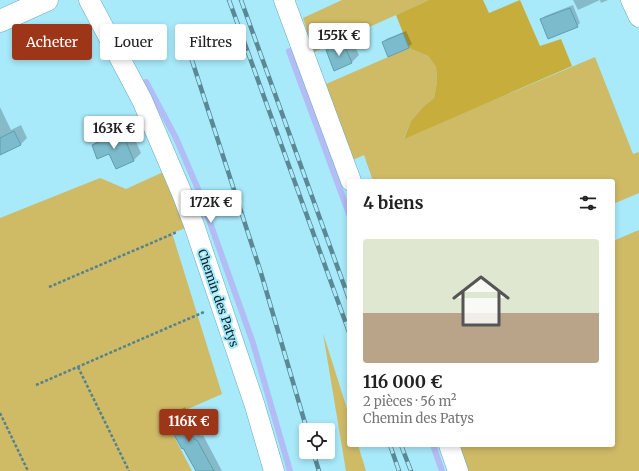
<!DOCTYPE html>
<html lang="fr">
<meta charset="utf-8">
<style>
:root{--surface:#fff;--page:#f2f2f2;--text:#222;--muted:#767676;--line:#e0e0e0;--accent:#9d3619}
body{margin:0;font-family:Merriweather,serif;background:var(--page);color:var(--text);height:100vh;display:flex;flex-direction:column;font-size:15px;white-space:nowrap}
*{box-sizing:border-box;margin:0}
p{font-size:13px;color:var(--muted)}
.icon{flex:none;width:22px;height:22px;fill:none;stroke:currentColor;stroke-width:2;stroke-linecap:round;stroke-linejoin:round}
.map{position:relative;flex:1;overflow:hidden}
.side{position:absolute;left:347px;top:179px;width:268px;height:268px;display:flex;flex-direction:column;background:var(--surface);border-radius:4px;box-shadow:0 2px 6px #0003}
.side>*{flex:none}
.banner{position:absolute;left:12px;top:24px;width:275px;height:36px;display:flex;gap:8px}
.buttons{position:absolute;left:299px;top:423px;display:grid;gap:8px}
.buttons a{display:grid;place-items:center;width:36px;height:36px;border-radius:4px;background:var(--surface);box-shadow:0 2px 6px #0003;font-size:20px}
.price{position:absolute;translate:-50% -34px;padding:0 9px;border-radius:4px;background:#fff;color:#222;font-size:13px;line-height:26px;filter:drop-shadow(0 1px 2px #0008)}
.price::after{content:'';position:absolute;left:50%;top:24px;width:12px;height:9px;margin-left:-6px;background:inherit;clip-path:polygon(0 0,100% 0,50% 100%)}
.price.active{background:var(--accent);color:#fff}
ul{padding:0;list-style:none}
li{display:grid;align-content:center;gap:8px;height:212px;padding:0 16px}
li+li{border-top:1px solid var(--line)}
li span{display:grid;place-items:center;height:124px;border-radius:4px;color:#555}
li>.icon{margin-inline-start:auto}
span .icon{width:72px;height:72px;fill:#fffc;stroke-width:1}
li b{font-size:17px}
h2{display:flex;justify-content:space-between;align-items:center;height:48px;padding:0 16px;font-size:17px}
.chip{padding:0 14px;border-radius:4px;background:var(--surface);box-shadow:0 2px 6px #0003;font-size:14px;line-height:36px}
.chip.active{background:var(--accent);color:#fff}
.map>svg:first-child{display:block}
.green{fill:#cfba66}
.forest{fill:#c7ad3b}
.shadow{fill:#0003}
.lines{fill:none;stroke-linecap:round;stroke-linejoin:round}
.stream{stroke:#b3bdf5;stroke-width:6}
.building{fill:#7bbbcb;stroke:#5f9eae}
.minor-casing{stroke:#6aaaba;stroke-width:21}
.tertiary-casing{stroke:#6aaaba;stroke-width:23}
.path{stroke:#55828e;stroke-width:2.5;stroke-dasharray:3 2;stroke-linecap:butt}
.minor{stroke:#fff;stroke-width:20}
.tertiary{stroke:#fff;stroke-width:22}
.rail-casing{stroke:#5a8895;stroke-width:4.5}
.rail{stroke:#a8e9fa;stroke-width:3;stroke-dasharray:9;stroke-linecap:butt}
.labels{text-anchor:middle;stroke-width:4;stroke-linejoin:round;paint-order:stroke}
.street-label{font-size:12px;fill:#062128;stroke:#a8e9fa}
</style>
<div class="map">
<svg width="639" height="471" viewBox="0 0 639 471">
<rect width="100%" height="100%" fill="#a8e9fa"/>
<g class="green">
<path d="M342,0h87l-115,52 -11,-34z"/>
<path d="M409,48l19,8 8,11 1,15 -3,16 -11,9 -12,14 -7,17 191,-81 38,97 6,-2v41l-26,11v-23h-240l-9,-26 -11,5 -27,-76z"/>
<path d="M172,168l22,57 -22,8 50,161 -57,25 27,52h-192v-253l100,-40 26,11z"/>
<path d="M639,230v241h-172l-10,-26h156v-204z"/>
<path d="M323,333l26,82v30h9l8,26h-20z"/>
</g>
<path class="forest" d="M429,0h54l6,13 31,-13 20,46 21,-7 11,27 -168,73 7,-18 12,-14 11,-9 3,-16 -1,-15 -8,-11 -19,-8 -13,-33z"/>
<g class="shadow">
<path d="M573,0h27l-22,10z"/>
<path d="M600,0h8l-7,3z"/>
<path d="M573,5l7,18 -3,3 -35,-7 3,-3z"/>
<path d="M406,31l6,13 -4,3 -25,-4 3,-4z"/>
<path d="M350,36l9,19 -7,7 -18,7 -7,-19 7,-7z"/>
<path d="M0,107l11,23 10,-5 6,13 -6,6 -21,10z"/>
<path d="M129,126l12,27 -7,7 -41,-15 7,-7z"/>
<path d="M185,407l16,29 2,-1 19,36h-26l-29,-52 5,-5z"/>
</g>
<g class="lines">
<g class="stream">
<path d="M289,51l60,163"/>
<path d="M146,82l30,56 22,51 55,154 37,128"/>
<path d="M433,445l9,26"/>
</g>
</g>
<g class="building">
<path d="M570,8l8,19 -30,12 -8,-20z"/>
<path d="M403,33l6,15 -21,9 -6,-15z"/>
<path d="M343,42l9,21 -18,8 -8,-21z"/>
<path d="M14,131l7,14 -21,10v-17z"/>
<path d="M122,132l12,29 -18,8 -7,-15 -12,5 -5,-14z"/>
<path d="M179,412l16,28h2l17,31h-18l-13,-23 -1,1 -17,-30z"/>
</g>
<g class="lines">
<defs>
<g id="minor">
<path d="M89,0l53,100 39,91 13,34 61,181 19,65"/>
<path d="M284,0l67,181"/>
<path d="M631,0l8,17"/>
<path d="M449,445l9,26"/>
</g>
<path id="tertiary" d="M0,21l47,-21"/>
</defs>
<use href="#minor" class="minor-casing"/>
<use href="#tertiary" class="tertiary-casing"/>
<g class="path">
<path d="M49,287l128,-55"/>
<path d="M78,367l51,104"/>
<path d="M36,385l168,-73"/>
<path d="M0,413l28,58"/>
</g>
<use href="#minor" class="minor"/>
<use href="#tertiary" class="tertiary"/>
<defs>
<g id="rail">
<path d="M229,0l120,332"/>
<path d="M241,0l108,299"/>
<path d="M186,42l75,231 46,157"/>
<path d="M390,445l9,26"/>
<path d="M401,445l10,26"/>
<path d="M313,452l6,19"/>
</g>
</defs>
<use href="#rail" class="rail-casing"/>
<use href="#rail" class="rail"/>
</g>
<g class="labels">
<g class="street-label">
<text transform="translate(218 298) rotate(71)" y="4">Chemin des Patys</text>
</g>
</g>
</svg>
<div class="buttons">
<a><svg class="icon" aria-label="locate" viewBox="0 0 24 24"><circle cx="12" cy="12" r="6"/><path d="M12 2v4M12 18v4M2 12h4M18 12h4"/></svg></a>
</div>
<b class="price" style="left:339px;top:57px">155K €</b>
<b class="price" style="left:114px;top:150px">163K €</b>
<b class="price" style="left:211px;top:224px">172K €</b>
<b class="price active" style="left:189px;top:443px">116K €</b>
<div class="banner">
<a class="chip active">Acheter</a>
<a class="chip">Louer</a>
<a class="chip">Filtres</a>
</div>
<section class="side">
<h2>4 biens<svg class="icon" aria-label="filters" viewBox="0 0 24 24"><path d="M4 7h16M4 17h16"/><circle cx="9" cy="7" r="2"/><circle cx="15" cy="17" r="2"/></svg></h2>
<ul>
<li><span style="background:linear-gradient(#dfe7d0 60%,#b9a48a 0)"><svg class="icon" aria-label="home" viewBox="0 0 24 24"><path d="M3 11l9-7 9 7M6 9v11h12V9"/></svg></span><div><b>116 000 €</b><p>2 pièces · 56 m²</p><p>Chemin des Patys</p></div></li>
</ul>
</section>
</div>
